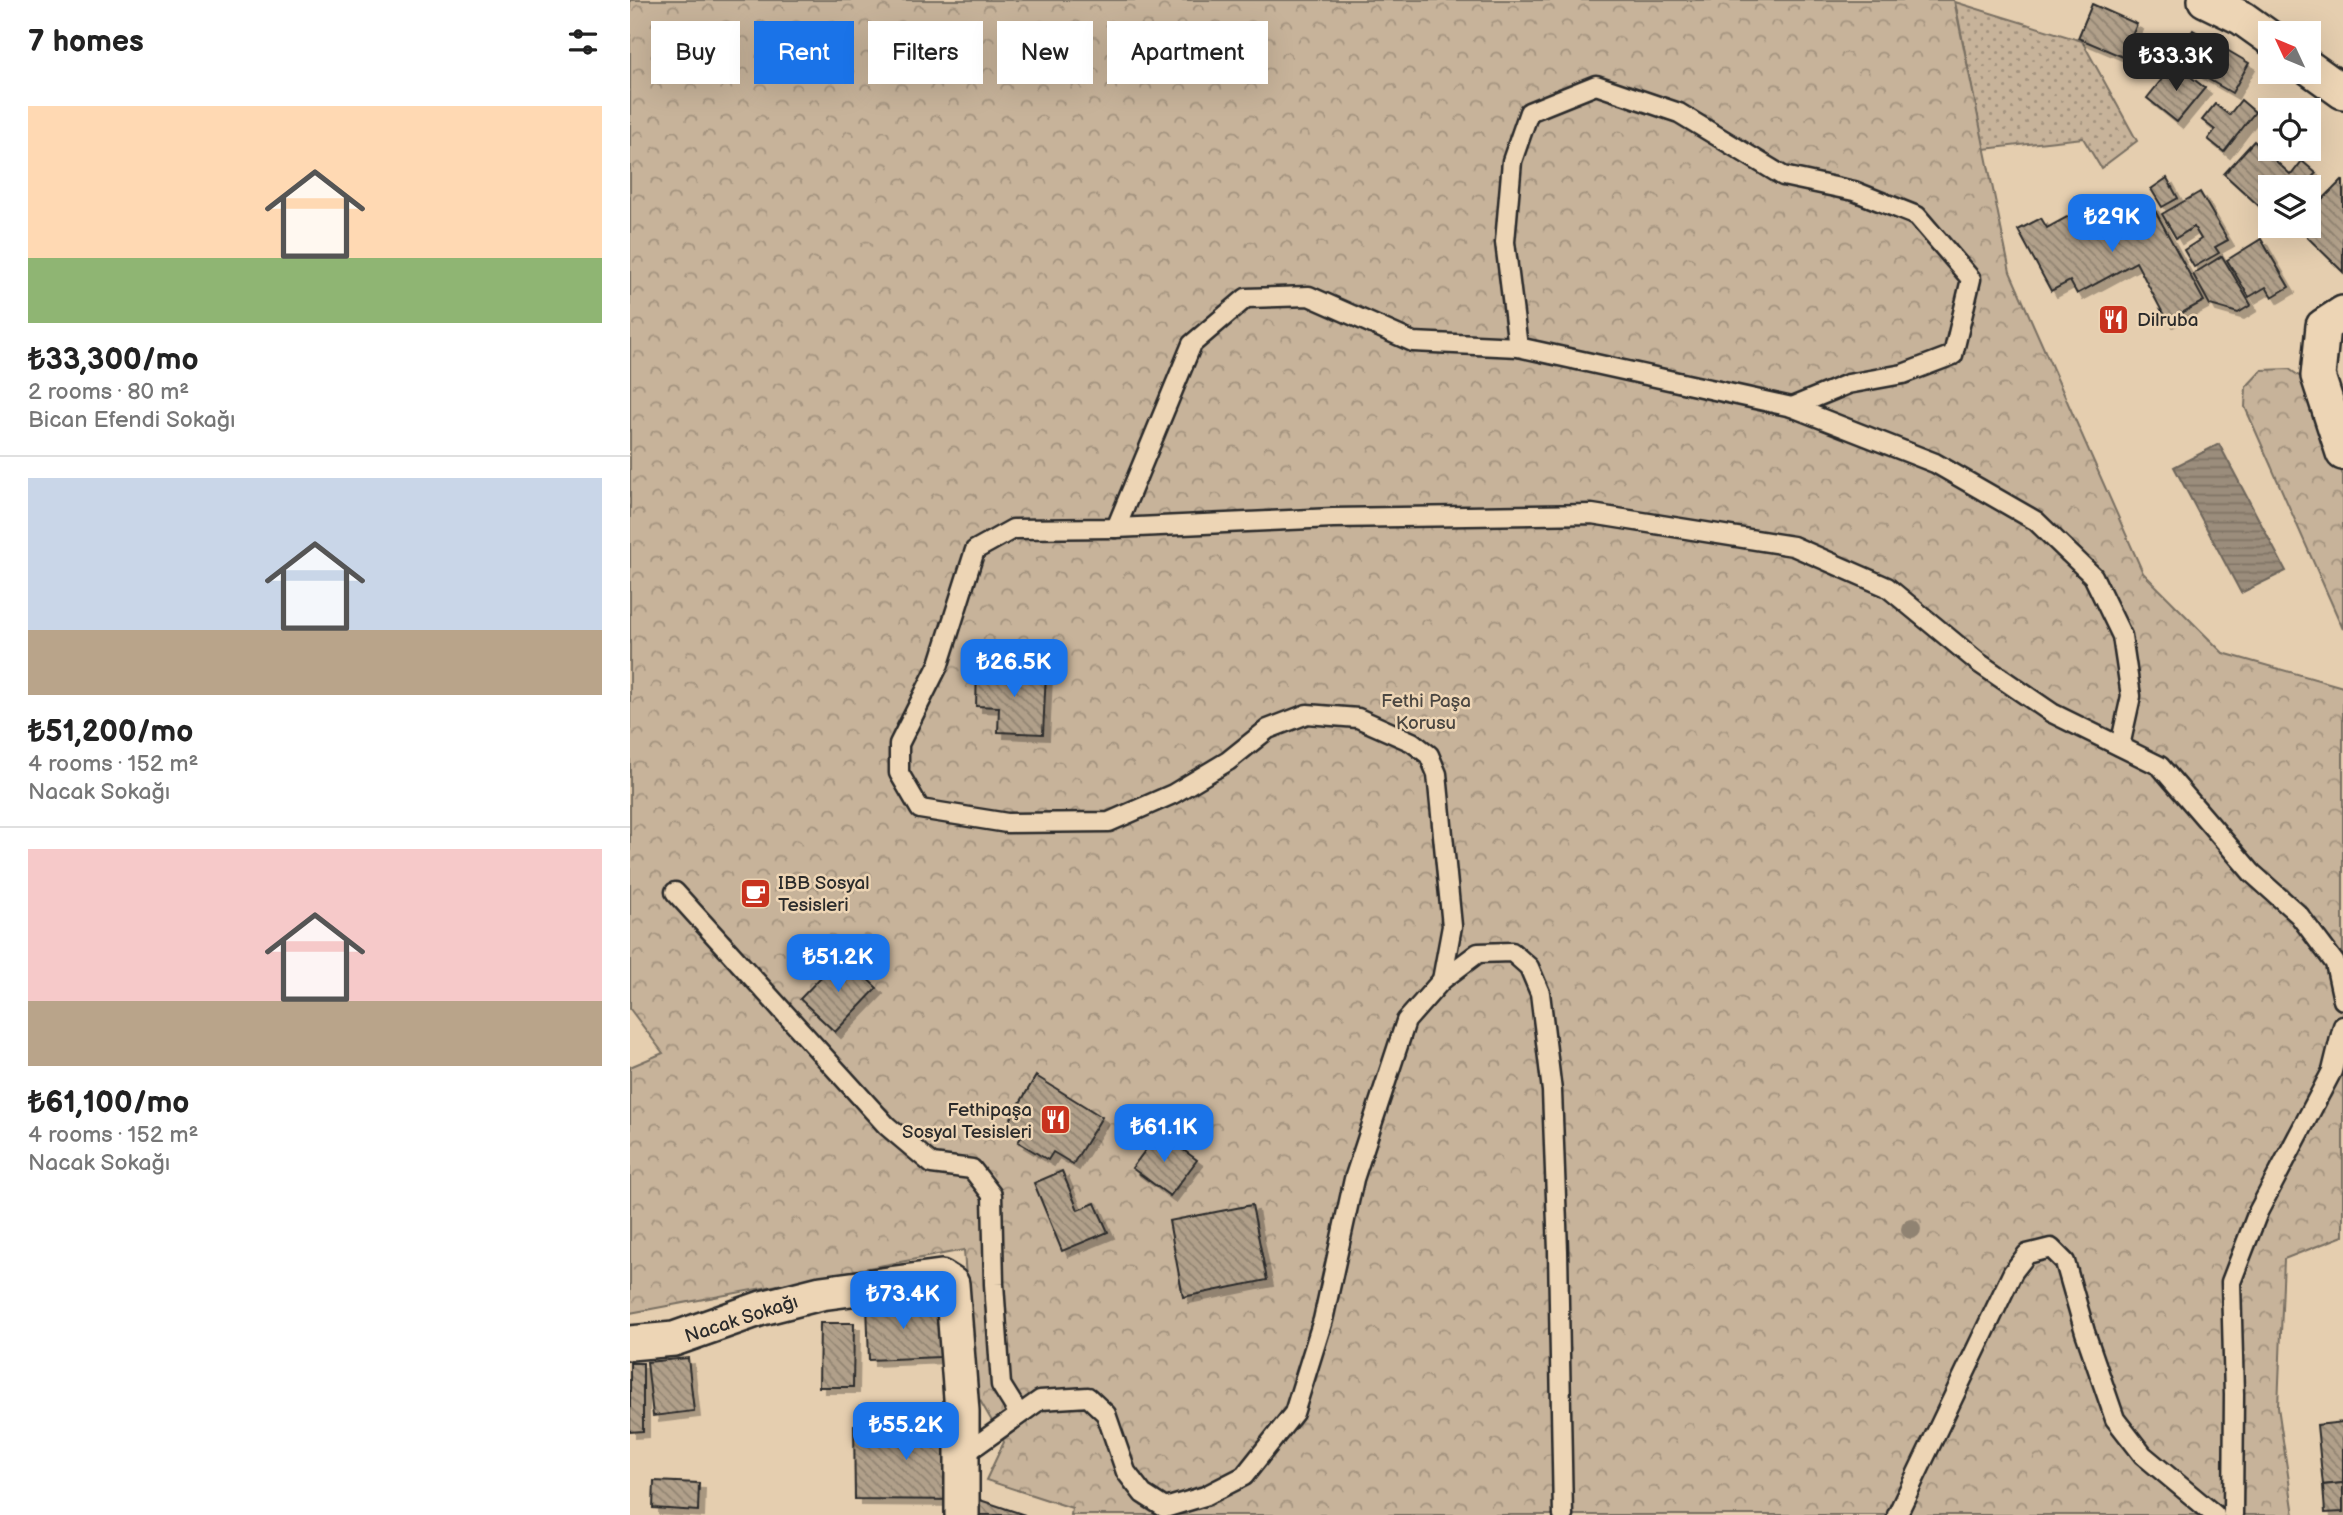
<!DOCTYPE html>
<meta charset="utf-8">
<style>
:root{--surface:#fff;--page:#f2f2f2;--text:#222;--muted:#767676;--line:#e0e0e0;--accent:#1a73e8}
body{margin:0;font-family:"Balsamiq Sans",sans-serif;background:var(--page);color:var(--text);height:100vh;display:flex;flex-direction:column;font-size:26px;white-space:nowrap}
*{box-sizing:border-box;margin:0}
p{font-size:23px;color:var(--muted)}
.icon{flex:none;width:38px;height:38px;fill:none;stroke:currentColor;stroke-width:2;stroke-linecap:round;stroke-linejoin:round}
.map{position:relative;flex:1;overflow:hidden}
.panel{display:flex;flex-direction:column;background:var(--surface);width:630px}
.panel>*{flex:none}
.guide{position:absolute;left:21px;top:21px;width:665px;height:63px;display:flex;gap:14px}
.needle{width:46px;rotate:314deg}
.controls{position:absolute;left:1628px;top:21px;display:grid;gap:14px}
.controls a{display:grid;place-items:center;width:63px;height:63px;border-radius:0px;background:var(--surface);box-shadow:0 7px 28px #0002;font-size:35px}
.price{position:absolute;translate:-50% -60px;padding:0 16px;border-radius:14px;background:var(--accent);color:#fff;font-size:23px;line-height:46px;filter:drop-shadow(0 2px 4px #0008)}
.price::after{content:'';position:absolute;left:50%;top:42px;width:21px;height:16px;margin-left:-10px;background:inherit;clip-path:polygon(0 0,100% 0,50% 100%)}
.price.selected{background:#222;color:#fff}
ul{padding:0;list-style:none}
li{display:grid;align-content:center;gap:14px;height:371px;padding:0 28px}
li+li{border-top:2px solid var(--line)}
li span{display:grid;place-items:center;height:217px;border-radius:0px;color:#555}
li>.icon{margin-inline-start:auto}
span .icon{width:126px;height:126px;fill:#fffc;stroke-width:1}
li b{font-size:30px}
h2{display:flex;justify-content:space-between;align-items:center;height:84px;padding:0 28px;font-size:30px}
.tag{padding:0 24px;border-radius:0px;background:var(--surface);box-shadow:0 7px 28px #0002;font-size:24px;line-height:63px}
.tag.selected{background:var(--accent);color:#fff}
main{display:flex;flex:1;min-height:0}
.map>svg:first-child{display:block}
.grass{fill:url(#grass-dots);stroke:#796f62;stroke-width:2}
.forest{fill:url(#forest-crowns);stroke:#796f62;stroke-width:2}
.water{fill:url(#water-rules);stroke:#6e665b;stroke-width:2}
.building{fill:url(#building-back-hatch);stroke:#2b2b2b;stroke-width:2;filter:url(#shadow)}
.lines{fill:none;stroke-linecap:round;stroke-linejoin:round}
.lane-casing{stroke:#2b2b2b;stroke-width:23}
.street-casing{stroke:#2b2b2b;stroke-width:38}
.lane{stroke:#edd5b5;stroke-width:18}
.street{stroke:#edd5b5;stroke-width:33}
.tree{fill:#908372}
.labels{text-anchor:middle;stroke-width:5;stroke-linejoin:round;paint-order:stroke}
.poi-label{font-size:19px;fill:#2b2b2b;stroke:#edd5b5;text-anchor:start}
.park-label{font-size:19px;fill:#4a4641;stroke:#edd5b5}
.street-label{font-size:19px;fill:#2b2b2b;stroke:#edd5b5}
</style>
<main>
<section class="panel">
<h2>7 homes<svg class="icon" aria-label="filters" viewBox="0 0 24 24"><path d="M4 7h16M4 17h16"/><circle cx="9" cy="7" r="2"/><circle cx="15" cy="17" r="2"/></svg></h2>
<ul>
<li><span style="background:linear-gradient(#ffd9b3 70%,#8fb573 0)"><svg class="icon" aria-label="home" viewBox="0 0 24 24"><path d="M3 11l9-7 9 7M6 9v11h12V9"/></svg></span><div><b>₺33,300/mo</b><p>2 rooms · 80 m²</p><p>Bican Efendi Sokağı</p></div></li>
<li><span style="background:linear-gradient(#c9d6e8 70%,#b9a48a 0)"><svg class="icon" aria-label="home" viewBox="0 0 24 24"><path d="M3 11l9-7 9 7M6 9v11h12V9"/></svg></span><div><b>₺51,200/mo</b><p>4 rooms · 152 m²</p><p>Nacak Sokağı</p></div></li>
<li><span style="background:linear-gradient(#f6c9c9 70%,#b9a48a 0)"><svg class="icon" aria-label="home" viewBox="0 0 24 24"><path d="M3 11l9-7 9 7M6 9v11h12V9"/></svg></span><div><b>₺61,100/mo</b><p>4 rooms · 152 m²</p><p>Nacak Sokağı</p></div></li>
</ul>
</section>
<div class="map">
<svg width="1713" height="1515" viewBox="0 0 1713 1515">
<defs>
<pattern id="grass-dots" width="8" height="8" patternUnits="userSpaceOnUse" patternTransform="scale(1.75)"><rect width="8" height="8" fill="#c7b39a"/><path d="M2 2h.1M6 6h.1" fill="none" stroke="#a2927e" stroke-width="1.8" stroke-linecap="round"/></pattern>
<pattern id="forest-crowns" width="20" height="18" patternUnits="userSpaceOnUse" patternTransform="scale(1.75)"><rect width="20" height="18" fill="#c7b39a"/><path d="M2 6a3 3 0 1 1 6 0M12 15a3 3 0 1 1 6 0" fill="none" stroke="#a2927e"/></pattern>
<pattern id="water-rules" width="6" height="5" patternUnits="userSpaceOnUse" patternTransform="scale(1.75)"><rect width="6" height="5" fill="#9b8d7b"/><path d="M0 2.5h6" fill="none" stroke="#7f7365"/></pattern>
<pattern id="building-back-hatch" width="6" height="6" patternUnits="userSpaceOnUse" patternTransform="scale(1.75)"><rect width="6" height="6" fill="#b1a08a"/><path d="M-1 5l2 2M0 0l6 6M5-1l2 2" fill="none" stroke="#908371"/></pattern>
<filter id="shadow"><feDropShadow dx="6" dy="6" stdDeviation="0" flood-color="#0004"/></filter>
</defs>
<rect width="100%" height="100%" fill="#e5ceaf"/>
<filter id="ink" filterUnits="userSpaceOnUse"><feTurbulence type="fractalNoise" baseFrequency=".0143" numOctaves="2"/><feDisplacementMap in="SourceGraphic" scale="14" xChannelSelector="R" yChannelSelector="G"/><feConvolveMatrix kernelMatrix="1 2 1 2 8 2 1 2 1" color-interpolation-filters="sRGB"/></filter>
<g filter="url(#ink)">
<path class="grass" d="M1325,2l127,39 55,100 -36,27 -18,-30 -99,11z"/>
<g class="forest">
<path d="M0,0h1324l56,272 133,301 80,80 120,34v549l-59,23 -6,148 16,108h-1223l1,-7 -86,-28 18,-38 -30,-52 -10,-140 -334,63v-246l33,-14 -33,-44z"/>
<path d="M1659,369l13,9 41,97v154l-98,-222 1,-20 16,-17z"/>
</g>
<path class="water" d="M1589,444l67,127 -45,22 -67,-126z"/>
<g class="building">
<path d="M1462,4l45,20 -14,33 -45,-19z"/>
<path d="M1563,30l56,33 -17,30 -57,-33z"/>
<path d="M1544,64l31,24 -28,34 -30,-24z"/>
<path d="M1611,100l14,12 -31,40 -16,-13 7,-9 -13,-10 13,-16 14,11z"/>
<path d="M1624,141l37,34 11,-14 14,12 -12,13 2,1h-36v29l-46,-42z"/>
<path d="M1537,178l11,20 -16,9 -11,-18z"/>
<path d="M1712,180l1,1v91l-47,-46h12v-12z"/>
<path d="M1570,192l28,48 -13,7 4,6 -25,14 -10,-17 17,-11 -7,-12 -18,11 -14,-24z"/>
<path d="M1472,198l14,27 36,-20 52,96 -37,20 -31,-59 -59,32 -7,-13 -19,10 -33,-61 23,-12 6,10z"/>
<path d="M1631,239l28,48 -17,10 -6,-10 -17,10 -22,-37z"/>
<path d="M1592,256l29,49 -13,8 -28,-8 -17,-31z"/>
<path d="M347,670l69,2 -3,62 -45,-2 1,-25 -23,-1z"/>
<path d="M212,955l35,33 -42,44 -35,-33z"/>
<path d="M406,1076l66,41 -29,47 -20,-12 -5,8 -30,-18 6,-9 -16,-10z"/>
<path d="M529,1132l38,28 -27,36 -38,-28z"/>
<path d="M432,1171l16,39 17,-7 13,29 -46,19 -28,-68z"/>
<path d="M622,1205l15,75 -84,17 -14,-76z"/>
<path d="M307,1301l3,56 -71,3 -2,-55z"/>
<path d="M190,1323h34l-1,64h-34z"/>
<path d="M58,1358l6,53 -41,5 -6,-54z"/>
<path d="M0,1363h13v68l-13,1z"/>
<path d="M326,1422l3,78 -104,-1 -1,-74z"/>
<path d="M1713,1422v61l-20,2 -6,-60z"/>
<path d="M24,1481l45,2 -1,28 -45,-3z"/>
<path d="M1713,1483v29l-18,1 -2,-28z"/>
<path d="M350,1500l45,15h-50z"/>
</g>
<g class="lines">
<defs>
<g id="lane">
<path d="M888,347l-13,-105 7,-81 17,-49 67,-27 83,28 104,63 71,15 63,25 54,63 -18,76 -50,19 -55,10 -56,23"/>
<path d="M486,528l76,-184 54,-46 63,-2 104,46 105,5 274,60 143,56 101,58 57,55 29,60 9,60 -11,50"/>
<path d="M45,892l212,234 45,38 40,5 20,26 2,89 7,101 18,29"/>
<path d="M812,980l10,-54 -15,-152 -8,-19 -17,-13 -54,-24 -51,-4 -39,15 -40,32 -55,33 -64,28 -102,1 -87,-14 -21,-36v-29l40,-80 36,-114 38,-21 103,-1 217,-10 259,-4 201,32 94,41 92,76 73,50 108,53 92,107 47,42 36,48 8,37"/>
<path d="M333,1455l77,-55 48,-3 18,17 20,58 17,22 22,14 40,-12 39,-20 50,-63 29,-93 31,-141 52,-158 36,-41 36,-27 34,-1 17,15 11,26 12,98 6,160 5,264"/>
<path d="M1267,1515l116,-243 14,-18 24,-6 14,14 20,70 30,87 28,36 72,60"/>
<path d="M1603,1515l1,-120 -3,-113 27,-70 74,-141 11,-45"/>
</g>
<g id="street">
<path d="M1575,0l37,18 28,20"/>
<path d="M1678,67l35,25"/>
<path d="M1713,313l-20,13 -5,50 25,77"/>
<path d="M0,1343l44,-4 88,-31 59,-15 120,-16 11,7 10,127v104"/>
</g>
</defs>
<use href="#lane" class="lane-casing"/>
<use href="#street" class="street-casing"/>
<use href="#lane" class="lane"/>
<use href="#street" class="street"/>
</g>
<circle class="tree" cx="1281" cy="1229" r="10"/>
</g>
<defs>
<symbol id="restaurant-square" viewBox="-11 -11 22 22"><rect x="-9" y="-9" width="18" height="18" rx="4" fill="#c8321e" stroke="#edd5b5"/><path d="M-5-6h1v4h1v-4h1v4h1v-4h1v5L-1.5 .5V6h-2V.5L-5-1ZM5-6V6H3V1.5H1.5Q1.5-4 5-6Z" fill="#fff"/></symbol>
<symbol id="cafe-square" viewBox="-11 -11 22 22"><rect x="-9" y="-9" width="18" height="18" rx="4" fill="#c8321e" stroke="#edd5b5"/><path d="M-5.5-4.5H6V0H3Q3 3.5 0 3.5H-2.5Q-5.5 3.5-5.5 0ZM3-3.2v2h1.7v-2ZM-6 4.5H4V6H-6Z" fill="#fff"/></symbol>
</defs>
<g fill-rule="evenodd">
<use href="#restaurant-square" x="1466" y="302" width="35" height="35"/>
<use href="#cafe-square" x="108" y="876" width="35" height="35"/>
<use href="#restaurant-square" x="408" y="1102" width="35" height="35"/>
</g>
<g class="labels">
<g class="poi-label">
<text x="1507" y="326">Dilruba</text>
<text x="148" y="889">IBB Sosyal<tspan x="148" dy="22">Tesisleri</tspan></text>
<text x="402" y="1116" text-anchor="end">Fethipaşa<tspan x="402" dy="22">Sosyal Tesisleri</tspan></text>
</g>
<g class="park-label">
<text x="796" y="707">Fethi Paşa<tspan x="796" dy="22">Korusu</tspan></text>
</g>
<g class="street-label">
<text transform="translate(111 1318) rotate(-18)" y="7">Nacak Sokağı</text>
</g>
</g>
</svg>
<div class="controls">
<a><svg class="needle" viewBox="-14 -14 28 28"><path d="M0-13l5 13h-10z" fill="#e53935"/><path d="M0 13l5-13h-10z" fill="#767676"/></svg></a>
<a><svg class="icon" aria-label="locate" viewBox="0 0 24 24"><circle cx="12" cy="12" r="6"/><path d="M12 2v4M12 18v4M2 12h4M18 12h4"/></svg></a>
<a><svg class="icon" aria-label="layers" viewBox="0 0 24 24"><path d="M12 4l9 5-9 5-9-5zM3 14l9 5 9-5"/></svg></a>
</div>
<b class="price selected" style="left:1546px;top:93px">₺33.3K</b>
<b class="price" style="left:1482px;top:254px">₺29K</b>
<b class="price" style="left:384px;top:699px">₺26.5K</b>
<b class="price" style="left:208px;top:994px">₺51.2K</b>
<b class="price" style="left:534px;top:1164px">₺61.1K</b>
<b class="price" style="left:273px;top:1331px">₺73.4K</b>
<b class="price" style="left:276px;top:1462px">₺55.2K</b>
<div class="guide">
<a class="tag">Buy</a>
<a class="tag selected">Rent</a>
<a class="tag">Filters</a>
<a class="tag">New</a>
<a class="tag">Apartment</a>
</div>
</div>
</main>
